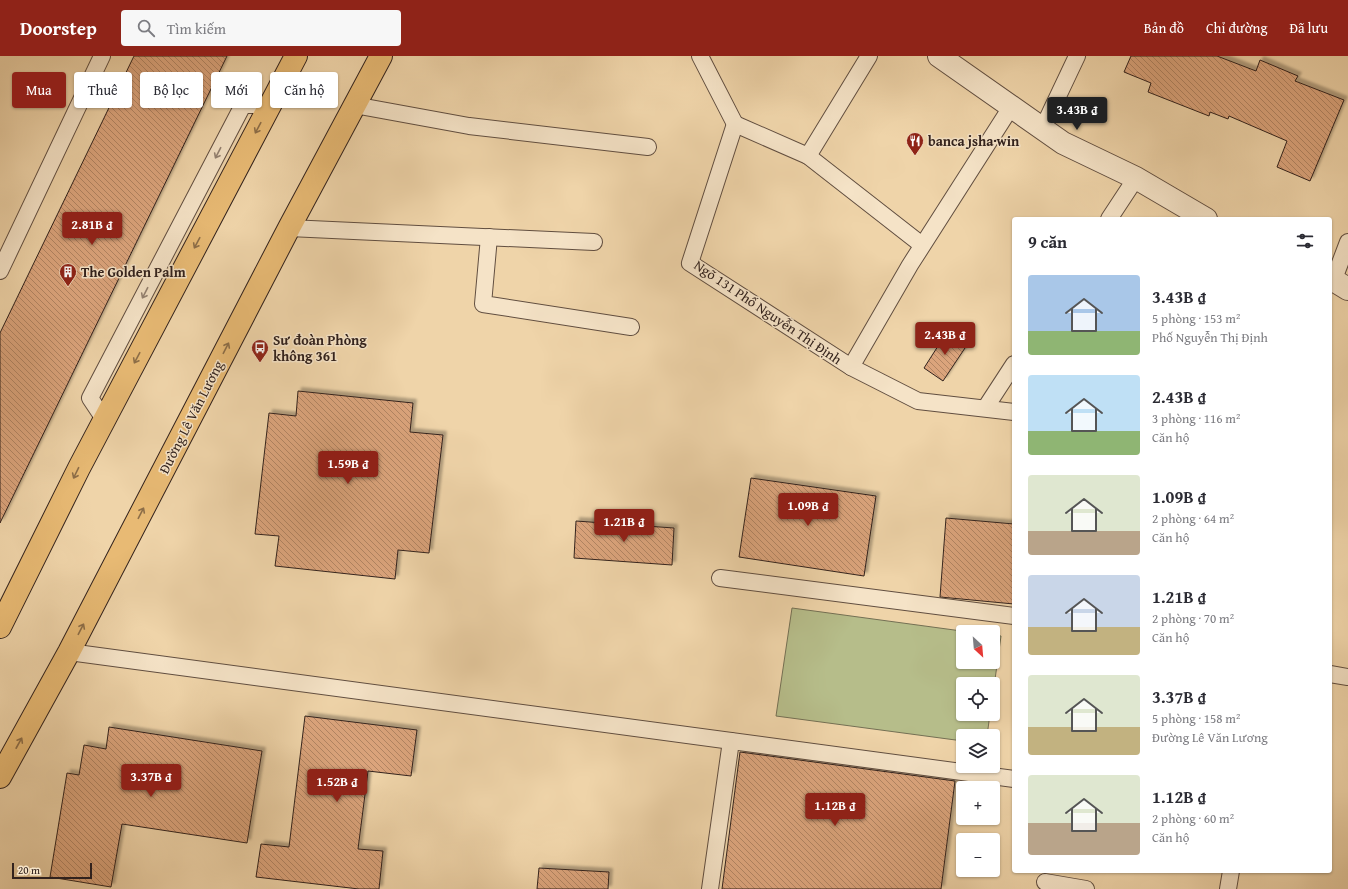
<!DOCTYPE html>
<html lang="vi">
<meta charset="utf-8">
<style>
:root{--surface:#fff;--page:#f7f7f7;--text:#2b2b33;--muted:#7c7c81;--accent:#8f2418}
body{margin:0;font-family:"Gentium Book Plus",serif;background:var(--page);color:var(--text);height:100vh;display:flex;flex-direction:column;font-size:15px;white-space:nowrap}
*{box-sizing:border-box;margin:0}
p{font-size:13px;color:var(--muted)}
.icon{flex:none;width:22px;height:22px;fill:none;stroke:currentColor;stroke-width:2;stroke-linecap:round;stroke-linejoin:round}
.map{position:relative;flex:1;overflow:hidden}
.details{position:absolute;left:1012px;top:161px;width:320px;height:656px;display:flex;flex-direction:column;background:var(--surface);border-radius:4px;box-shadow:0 1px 3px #0004}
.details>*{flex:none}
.top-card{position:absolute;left:12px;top:16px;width:380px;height:36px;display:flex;gap:8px}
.needle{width:26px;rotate:154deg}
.buttons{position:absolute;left:956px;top:569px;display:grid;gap:8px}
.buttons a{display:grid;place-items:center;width:44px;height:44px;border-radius:4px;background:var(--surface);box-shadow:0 1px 3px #0004;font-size:20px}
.scale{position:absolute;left:12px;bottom:10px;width:80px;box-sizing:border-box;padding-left:4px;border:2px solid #32221d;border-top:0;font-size:11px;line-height:14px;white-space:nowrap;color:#32221d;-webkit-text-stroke:3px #f5e3c7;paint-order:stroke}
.price{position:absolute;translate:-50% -34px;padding:0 9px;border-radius:4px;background:var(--accent);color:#fff;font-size:13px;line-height:26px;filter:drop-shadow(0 1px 2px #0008)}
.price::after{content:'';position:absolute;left:50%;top:24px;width:12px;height:9px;margin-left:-6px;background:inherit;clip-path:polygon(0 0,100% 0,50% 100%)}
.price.current{background:#222;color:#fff}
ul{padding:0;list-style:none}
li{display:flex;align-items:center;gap:12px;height:100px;padding:0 16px}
li span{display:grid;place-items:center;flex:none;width:112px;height:80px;border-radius:4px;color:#555}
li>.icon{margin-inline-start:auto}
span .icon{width:48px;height:48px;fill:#fffc;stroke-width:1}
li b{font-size:17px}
h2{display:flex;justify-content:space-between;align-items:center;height:48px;padding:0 16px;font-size:17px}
.chip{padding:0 14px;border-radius:4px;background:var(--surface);box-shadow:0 1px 3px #0004;font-size:14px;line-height:36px}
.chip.current{background:var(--accent);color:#fff}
header{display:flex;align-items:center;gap:24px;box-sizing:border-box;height:56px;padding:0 20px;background:var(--accent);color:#fff}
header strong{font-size:19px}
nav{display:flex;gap:22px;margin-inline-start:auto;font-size:14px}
.search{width:280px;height:36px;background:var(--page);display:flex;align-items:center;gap:10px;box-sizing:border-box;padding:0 14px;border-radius:4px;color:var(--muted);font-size:15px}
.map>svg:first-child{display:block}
.grass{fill:#b6bd8a;stroke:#747054}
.building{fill:url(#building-back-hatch);stroke:#32221d;filter:url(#shadow)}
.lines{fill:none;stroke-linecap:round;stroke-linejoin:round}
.service-casing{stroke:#614e40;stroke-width:18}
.tertiary-casing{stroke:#614e40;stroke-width:24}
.primary-casing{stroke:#32221d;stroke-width:24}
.service{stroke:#f5e3c7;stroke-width:16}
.tertiary{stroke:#f5e3c7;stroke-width:22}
.primary{stroke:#e8ba74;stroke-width:22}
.oneway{stroke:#8d6e48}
.oneway2{stroke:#948272}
.labels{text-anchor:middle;stroke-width:3;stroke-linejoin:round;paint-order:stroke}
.poi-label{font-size:14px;font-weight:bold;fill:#32221d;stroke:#f5e3c7;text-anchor:start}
.street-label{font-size:14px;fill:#32221d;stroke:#f5e3c7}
</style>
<header>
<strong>Doorstep</strong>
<div class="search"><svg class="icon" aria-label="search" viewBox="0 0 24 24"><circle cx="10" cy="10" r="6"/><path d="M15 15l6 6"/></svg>Tìm kiếm</div>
<nav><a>Bản đồ</a><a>Chỉ đường</a><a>Đã lưu</a></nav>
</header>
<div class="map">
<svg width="1348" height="833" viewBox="0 0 1348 833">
<defs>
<pattern id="building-back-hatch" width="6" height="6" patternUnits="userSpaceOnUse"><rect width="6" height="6" fill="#dba47b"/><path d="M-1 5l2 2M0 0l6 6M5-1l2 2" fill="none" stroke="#b28564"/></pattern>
<filter id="shadow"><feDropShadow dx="3.5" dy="-3.5" stdDeviation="1" flood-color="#0004"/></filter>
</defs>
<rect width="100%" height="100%" fill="#efd4a9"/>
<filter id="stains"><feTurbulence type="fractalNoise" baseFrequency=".005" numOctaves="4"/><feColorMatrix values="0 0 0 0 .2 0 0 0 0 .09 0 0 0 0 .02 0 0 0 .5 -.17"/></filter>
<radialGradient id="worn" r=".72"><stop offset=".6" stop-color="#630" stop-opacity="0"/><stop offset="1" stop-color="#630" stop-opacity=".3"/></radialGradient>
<path class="grass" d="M792,552l177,24h-6v30h30v-27l8,1 -8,58v-10h-30v30h27l-3,22h-24v5l-187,-25z"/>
<g class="building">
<path d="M134,0h93l-227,467v-190z"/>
<path d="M1131,0h86l39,15 4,-11 38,16 -3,5 49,19 -34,81 -33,-14 10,-26 -58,-25 -1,3 -18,-7 -1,4 -61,-24 3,-9 -27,-11z"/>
<path d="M947,276l20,13 -24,36 -19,-13z"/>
<path d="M298,335l115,12 -3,29 33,3 -14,118 -31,-3 -3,29 -120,-13 4,-30 -24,-2 14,-121 27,3z"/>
<path d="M751,422l125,18 -12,80 -125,-19z"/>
<path d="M946,462l68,6v80l-74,-7z"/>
<path d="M576,465l98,7 -2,37 -98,-7z"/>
<path d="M305,660l112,14 -6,46 -43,-5 -10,78 25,2 -4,38h-20l-103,-12 5,-33 28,3z"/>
<path d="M109,671l153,24 -15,92 -125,-19 -11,63 -61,-10 17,-104 12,2 5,-30 22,4z"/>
<path d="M740,696l215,29 -14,108h-219z"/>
<path d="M539,812l70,4 -1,17h-71z"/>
</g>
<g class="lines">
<defs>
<g id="service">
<path d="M700,0l35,68"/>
<path d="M354,49l115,21 179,21"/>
<path d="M735,68l-45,139 161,104 67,34 96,11"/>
<path d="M735,68l73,32 61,-100"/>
<path d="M1042,74l35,-74"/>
<path d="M808,100l114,89"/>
<path d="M1109,163l27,-41"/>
<path d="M289,172l305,14"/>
<path d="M489,181l-6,67 148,23"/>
<path d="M0,215l102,-215"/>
<path d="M1334,223l14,-37"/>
<path d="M851,311l59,-102 101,-158"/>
<path d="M986,351l28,-43"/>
<path d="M104,363l-14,-21 153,-293h27"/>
<path d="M720,522l294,38"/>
<path d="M69,596l945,127"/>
<path d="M1330,618l18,3"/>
<path d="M1045,826l41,7"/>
<path d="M710,833l21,-148"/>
<path d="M1228,833l3,-18"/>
</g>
<g id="tertiary">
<path d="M939,0l124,87 73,35 70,41"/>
<path d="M1330,222l18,11"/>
</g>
<g id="primary">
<path d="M0,571l79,-159 217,-412"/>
<path d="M0,721l69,-125 220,-424 92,-172"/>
</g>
</defs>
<use href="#service" class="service-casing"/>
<use href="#tertiary" class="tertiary-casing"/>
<use href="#primary" class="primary-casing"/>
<use href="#service" class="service"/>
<use href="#tertiary" class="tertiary"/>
<use href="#primary" class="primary"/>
</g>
<defs><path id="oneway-shaft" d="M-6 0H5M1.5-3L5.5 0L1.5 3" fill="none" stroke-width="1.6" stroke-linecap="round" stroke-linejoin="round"/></defs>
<g class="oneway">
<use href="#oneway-shaft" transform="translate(258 72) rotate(118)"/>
<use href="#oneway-shaft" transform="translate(197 187) rotate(118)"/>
<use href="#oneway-shaft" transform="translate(226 292) rotate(-63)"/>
<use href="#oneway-shaft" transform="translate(137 302) rotate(118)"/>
<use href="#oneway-shaft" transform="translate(76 417) rotate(116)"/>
<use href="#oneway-shaft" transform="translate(141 457) rotate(-63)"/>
<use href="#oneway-shaft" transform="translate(81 573) rotate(-63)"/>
<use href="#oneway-shaft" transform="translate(19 687) rotate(-61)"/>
</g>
<g class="oneway2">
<use href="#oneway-shaft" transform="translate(218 97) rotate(117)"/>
<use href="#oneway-shaft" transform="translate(145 237) rotate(117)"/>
</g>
<defs>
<symbol id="restaurant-pin" viewBox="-11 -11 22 30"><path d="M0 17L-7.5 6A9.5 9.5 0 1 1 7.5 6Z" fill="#8f2418" stroke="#f5e3c7"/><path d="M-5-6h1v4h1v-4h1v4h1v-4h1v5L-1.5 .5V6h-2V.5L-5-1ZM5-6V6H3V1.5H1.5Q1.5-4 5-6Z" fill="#fff"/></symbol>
<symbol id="building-pin" viewBox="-11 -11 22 30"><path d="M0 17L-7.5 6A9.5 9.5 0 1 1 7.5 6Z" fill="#8f2418" stroke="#f5e3c7"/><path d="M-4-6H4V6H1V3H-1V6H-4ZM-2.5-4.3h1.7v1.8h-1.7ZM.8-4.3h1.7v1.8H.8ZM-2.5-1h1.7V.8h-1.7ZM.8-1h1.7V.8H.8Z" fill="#fff"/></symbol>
<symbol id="bus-pin" viewBox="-11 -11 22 30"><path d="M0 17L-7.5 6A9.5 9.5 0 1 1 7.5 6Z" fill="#8f2418" stroke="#f5e3c7"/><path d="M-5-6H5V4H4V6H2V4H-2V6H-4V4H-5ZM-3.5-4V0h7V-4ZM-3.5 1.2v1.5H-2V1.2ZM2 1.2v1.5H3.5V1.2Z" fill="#fff"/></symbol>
</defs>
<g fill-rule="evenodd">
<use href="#restaurant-pin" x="905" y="75" width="20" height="27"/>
<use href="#building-pin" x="58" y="206" width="20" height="27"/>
<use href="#bus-pin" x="250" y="282" width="20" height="27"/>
</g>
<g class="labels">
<g class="poi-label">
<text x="928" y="90">banca jsha·win</text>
<text x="81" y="221">The Golden Palm</text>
<text x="273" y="289">Sư đoàn Phòng<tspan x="273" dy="16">không 361</tspan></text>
</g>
<g class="street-label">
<text transform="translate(768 256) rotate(34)" y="5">Ngõ 131 Phố Nguyễn Thị Định</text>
<text transform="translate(191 361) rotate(-63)" y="5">Đường Lê Văn Lương</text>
</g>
</g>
<rect width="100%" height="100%" filter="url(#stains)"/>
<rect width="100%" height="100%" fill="url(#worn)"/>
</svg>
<div class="buttons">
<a><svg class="needle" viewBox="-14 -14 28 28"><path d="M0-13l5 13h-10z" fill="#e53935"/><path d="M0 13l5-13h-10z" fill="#7c7c81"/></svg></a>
<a><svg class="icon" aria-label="locate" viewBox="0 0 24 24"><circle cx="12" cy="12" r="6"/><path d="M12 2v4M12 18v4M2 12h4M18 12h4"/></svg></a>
<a><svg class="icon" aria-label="layers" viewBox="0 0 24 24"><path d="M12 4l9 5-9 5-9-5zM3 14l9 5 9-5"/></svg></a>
<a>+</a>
<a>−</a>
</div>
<div class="scale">20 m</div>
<b class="price current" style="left:1077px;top:75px">3.43B ₫</b>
<b class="price" style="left:92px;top:190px">2.81B ₫</b>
<b class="price" style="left:945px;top:300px">2.43B ₫</b>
<b class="price" style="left:348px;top:429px">1.59B ₫</b>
<b class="price" style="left:808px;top:471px">1.09B ₫</b>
<b class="price" style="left:624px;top:487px">1.21B ₫</b>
<b class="price" style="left:151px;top:742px">3.37B ₫</b>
<b class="price" style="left:337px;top:747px">1.52B ₫</b>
<b class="price" style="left:835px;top:771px">1.12B ₫</b>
<div class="top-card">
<a class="chip current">Mua</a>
<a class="chip">Thuê</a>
<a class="chip">Bộ lọc</a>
<a class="chip">Mới</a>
<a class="chip">Căn hộ</a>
</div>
<section class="details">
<h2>9 căn<svg class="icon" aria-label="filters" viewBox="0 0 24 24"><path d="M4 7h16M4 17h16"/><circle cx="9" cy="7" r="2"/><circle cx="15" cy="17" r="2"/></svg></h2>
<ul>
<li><span style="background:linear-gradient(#a9c7e8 70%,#8fb573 0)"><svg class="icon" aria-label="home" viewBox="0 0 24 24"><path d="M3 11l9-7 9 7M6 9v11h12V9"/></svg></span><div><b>3.43B ₫</b><p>5 phòng · 153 m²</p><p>Phố Nguyễn Thị Định</p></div></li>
<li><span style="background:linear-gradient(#bfe0f5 70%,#8fb573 0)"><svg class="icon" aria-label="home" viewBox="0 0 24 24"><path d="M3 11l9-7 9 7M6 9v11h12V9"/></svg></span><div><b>2.43B ₫</b><p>3 phòng · 116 m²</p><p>Căn hộ</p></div></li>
<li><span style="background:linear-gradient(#dfe7d0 70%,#b9a48a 0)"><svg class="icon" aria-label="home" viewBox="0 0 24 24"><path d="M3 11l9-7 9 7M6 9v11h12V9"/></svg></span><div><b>1.09B ₫</b><p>2 phòng · 64 m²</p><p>Căn hộ</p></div></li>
<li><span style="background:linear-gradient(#c9d6e8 65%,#c2b280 0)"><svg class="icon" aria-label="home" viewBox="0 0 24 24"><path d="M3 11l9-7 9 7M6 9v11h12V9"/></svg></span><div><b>1.21B ₫</b><p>2 phòng · 70 m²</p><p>Căn hộ</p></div></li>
<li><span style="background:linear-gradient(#dfe7d0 65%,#c2b280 0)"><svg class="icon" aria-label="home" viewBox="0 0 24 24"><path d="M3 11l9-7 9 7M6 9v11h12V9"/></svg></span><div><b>3.37B ₫</b><p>5 phòng · 158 m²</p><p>Đường Lê Văn Lương</p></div></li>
<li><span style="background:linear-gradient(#dfe7d0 60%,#b9a48a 0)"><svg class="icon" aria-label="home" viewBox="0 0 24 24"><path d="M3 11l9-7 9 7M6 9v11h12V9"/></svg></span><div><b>1.12B ₫</b><p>2 phòng · 60 m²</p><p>Căn hộ</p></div></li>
</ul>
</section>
</div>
